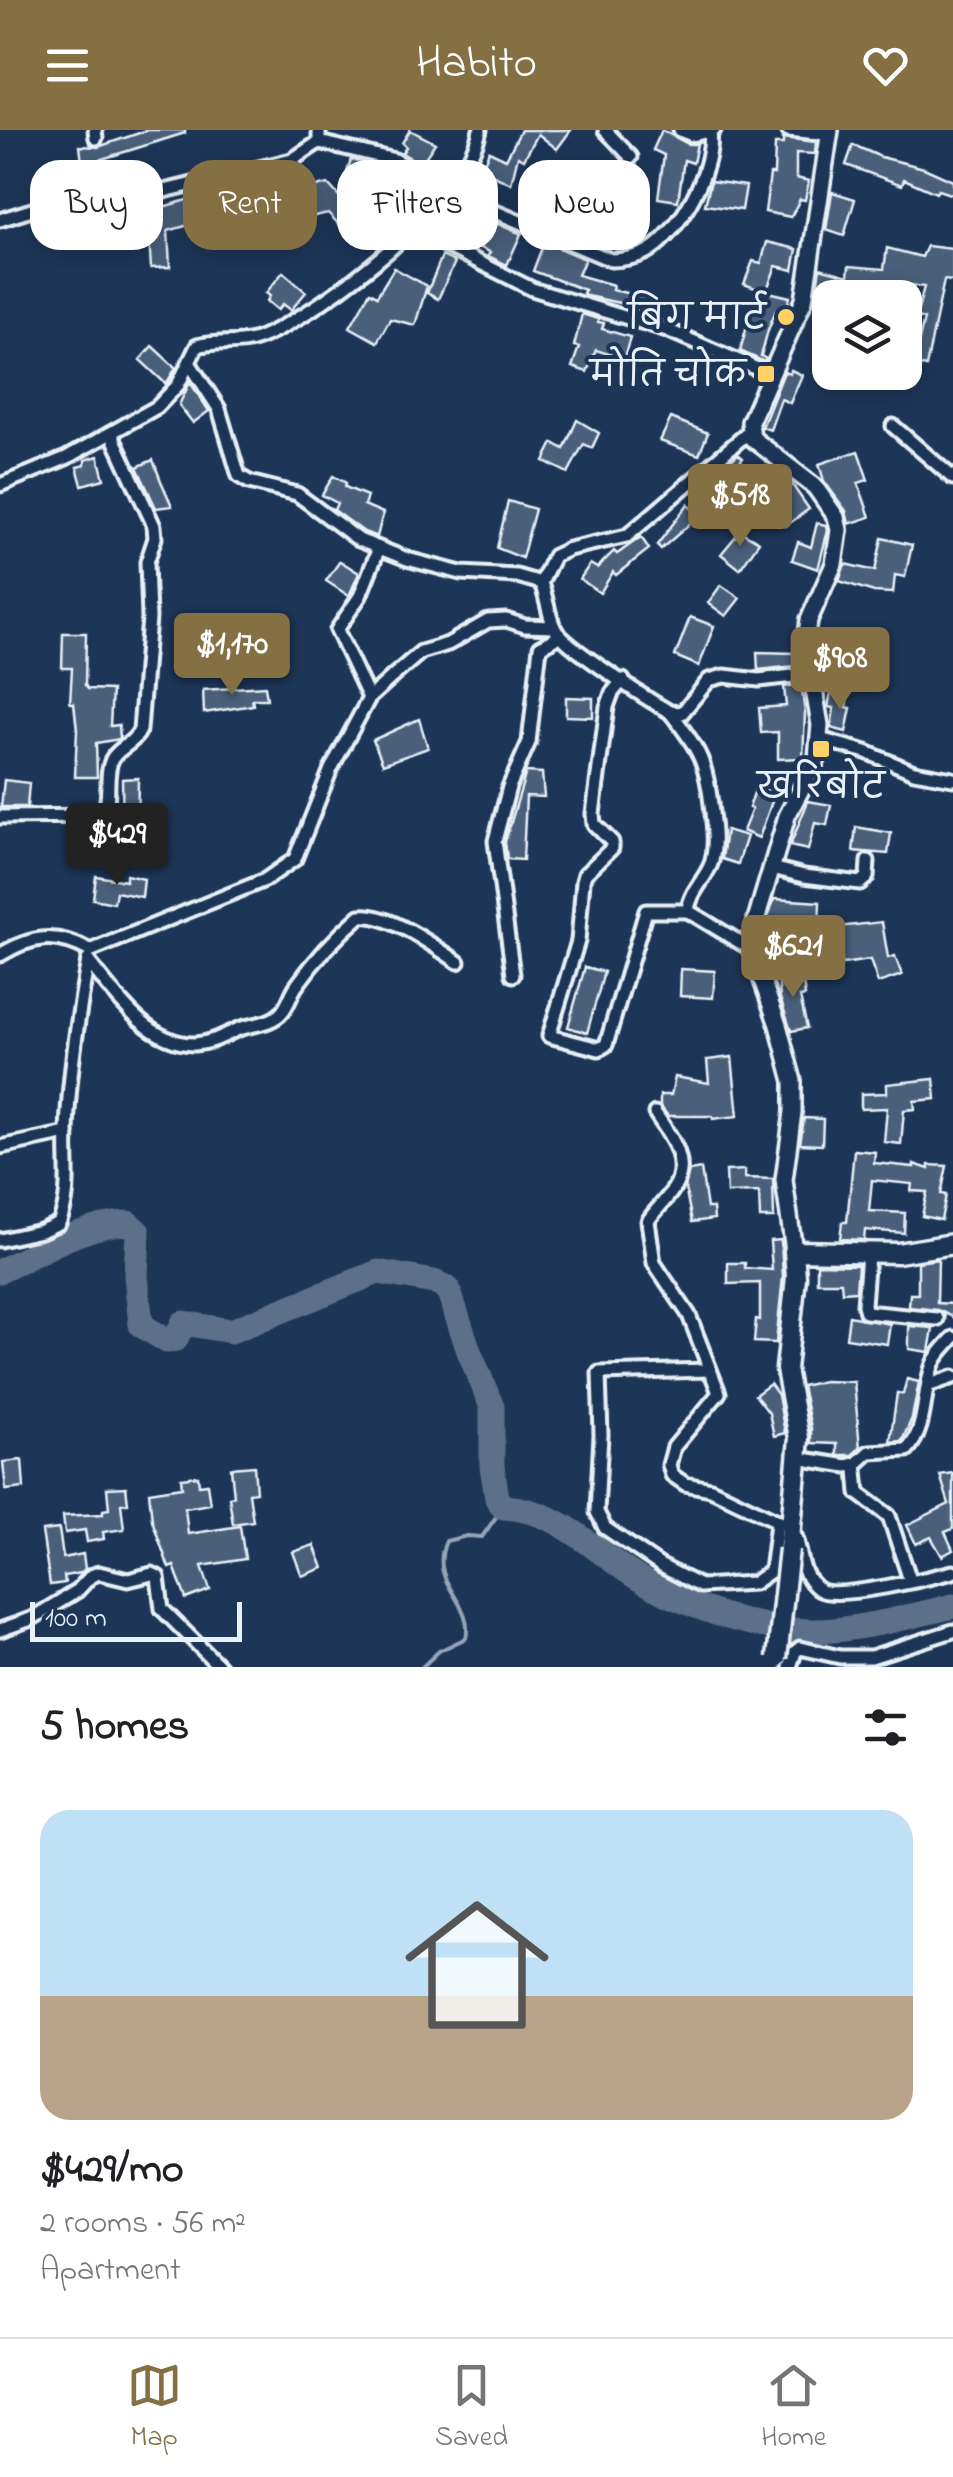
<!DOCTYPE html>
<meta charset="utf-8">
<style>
:root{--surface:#fff;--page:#f6f6f6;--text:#202124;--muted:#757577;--line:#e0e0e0;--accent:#847042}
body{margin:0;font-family:"Indie Flower","Playpen Sans Deva",sans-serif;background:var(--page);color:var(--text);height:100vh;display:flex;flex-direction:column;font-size:38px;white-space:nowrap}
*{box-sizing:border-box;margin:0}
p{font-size:32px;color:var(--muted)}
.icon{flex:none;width:55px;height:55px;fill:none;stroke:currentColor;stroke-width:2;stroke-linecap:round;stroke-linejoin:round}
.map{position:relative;height:1537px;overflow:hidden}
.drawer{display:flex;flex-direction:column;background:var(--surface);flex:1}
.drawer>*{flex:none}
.top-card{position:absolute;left:30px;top:30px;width:895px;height:90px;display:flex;gap:20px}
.buttons{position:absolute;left:812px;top:150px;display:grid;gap:20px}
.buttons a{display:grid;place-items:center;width:110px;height:110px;border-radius:20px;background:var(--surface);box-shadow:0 5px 25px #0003;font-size:50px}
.scale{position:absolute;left:30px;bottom:25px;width:212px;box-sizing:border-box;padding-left:10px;border:5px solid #e8f1f8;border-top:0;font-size:28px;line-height:35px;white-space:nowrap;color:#e8f1f8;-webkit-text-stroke:8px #1d3557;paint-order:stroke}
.price{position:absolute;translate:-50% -85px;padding:0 22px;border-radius:10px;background:var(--accent);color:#fff;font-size:32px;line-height:65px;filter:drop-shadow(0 2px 5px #0008)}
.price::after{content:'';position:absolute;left:50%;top:60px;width:30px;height:22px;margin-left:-15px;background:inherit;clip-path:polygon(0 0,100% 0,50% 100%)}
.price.active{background:#222;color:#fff}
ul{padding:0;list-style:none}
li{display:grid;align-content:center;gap:20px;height:530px;padding:0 40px}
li+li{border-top:2px solid var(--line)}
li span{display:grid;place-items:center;height:310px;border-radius:30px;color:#555}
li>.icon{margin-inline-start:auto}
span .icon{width:180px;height:180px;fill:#fffc;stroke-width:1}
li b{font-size:42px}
h2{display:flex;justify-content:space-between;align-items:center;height:120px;padding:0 40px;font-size:42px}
.pill{padding:0 35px;border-radius:30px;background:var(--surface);box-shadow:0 5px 25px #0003;font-size:35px;line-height:90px}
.pill.active{background:var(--accent);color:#fff}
header{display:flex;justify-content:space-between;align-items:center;height:130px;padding:0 40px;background:var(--accent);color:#fff;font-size:45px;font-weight:600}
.tabs{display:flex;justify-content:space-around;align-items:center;height:140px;border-top:2px solid var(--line);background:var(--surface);font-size:28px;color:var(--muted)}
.tabs a{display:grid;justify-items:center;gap:5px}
.tabs .active{color:var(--accent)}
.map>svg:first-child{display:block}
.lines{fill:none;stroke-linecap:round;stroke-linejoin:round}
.stream{stroke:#95a4b5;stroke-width:4}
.river{stroke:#5d7089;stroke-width:25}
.building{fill:#495e7a;stroke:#e8f1f8;stroke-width:2.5}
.minor-casing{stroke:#e8f1f8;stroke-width:19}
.tertiary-casing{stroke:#e8f1f8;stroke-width:22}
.secondary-casing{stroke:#e8f1f8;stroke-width:25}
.minor{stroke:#1d3557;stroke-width:11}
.tertiary{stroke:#1d3557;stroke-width:15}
.secondary{stroke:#1d3557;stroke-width:18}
.secondary-bridge-casing{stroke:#e8f1f8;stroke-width:25;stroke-linecap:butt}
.secondary-bridge{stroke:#1d3557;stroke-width:18}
.poi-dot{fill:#ffd166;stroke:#1d3557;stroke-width:4}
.labels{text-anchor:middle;stroke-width:8;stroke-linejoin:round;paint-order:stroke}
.poi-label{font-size:35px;fill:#e8f1f8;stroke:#1d3557;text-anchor:end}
</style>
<header><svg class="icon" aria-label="menu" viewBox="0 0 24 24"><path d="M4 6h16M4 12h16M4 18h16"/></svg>Habito<svg class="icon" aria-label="heart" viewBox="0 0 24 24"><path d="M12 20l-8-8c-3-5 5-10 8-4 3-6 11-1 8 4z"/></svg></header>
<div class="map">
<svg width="953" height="1537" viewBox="0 0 953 1537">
<rect width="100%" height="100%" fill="#1d3557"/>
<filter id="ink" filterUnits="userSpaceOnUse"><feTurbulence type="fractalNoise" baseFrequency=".01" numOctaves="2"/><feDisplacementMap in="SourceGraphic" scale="20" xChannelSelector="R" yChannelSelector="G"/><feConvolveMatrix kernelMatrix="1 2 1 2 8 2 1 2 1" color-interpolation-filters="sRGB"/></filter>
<g filter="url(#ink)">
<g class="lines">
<path class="stream" d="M422,1537l17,-16 27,-13c9,-37 -39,-53 -20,-97l21,-5 15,1 21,-30"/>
<path class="river" d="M0,1141c41,-19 82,-47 128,-48l10,9 -2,44 5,49 26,16 9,-2 7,-16 48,8 147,-59 56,10 14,7 21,62 23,56v59l5,32 6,9c57,3 87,41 133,70 49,30 116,52 174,54 42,1 101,-15 143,-25"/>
</g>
<g class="building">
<path d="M148,0h37v3l-86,27 1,8 -17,3 -3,-25 18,1z"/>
<path d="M410,0l25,13 -14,21 -19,-11 4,-6 -4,-4z"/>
<path d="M521,0h50l-14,19 -19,-15 -14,25 -6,-3 -7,28 -30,-14 8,-19 17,8z"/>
<path d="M662,0l26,14h9l-4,19 -9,-3 -6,41 -20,-3 6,-43 -11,-5z"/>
<path d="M783,8l33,4 -1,12 -19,-1v25l13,3 -4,19 -5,-1 -9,18 -26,-5 5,-38h4l1,-30h8z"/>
<path d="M853,15l28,12 43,11 29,13v14l-15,-5 -2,3 -32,-14 -2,6 -56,-20z"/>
<path d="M351,29l17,4 -3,28 -22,-5z"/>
<path d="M410,50l22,13 -41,41 -24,-26 12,-11 7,7z"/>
<path d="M711,51l35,5 -4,24 -37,-5z"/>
<path d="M328,54l35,39 -14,12 -21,-22 -18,4 -6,-27z"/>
<path d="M832,62l23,7 -11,37 -18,-6z"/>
<path d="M197,67l6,24 -35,10 2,36 -19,1 -4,-63 15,-4 1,6z"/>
<path d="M446,76l-1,4 13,5 4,-7 59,26 -14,31 -19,-9 2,-4 -60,-28z"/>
<path d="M544,112l41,17 -7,16 35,10 -1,5 39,8 -3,16 -25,-7 1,-3 -37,-8 -4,-3 2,-3 -52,-19z"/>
<path d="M767,112l30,7 -4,21 -17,-4 -10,26 -22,-8 9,-23 8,2z"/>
<path d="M927,116l26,3v32l-9,-1 -18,87 -11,-3 -17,25 -19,-17h26l7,-30 6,2 6,-25 -8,-2 8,-30 -49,-7 -1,18h-46l-12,-4 4,-26 28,8 1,-10 35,3 3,-21 35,9z"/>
<path d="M442,126l13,6 -17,37 -11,-6z"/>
<path d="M394,138l33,18 -12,39 -25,-6 -13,23 -27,-15 20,-35 7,4z"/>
<path d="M283,142l23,20 -15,18 -8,-6 -5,6 -11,-9 3,-5 -4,-3z"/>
<path d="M760,160l30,7 -4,15 -10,-2 -8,20 -7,26 5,3 -2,3 -24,-11 9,-33z"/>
<path d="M582,184l16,5v3l6,1 -2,6 28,8 -6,22 -28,-9 -9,22 -15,-5 7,-20 -5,-1z"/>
<path d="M152,216l24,22 -10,16 -26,-24z"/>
<path d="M791,240l11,5 -12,28 -9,-4 -11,31 -8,-3 22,-55 6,2z"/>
<path d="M190,252l19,29 -16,12 -14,-18z"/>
<path d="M671,288l37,15 -9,22 -39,-14z"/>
<path d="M577,290l22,13 -7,15 -8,-4 -2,3 -14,26 -24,-12 9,-18 11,6z"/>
<path d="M858,321l10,29 -10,3 12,34 -21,7 -3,-13 -22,-30 -5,-17z"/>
<path d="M738,324l5,4 -28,37 -12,-9z"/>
<path d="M98,326l6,23 -22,6 -5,-18 8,-2v-5z"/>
<path d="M153,330l8,21 11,25 -16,2 -19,-41z"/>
<path d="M333,346l13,7 -1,4 22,9 -3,9 19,8 -6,24 -13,-5 -30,-22 3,-7 -15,-8z"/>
<path d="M791,353l18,26 -23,17 -18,-27z"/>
<path d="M508,371l27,8 -13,49 -25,-10z"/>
<path d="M688,374l11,12 -38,33 -4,-4z"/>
<path d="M817,393l9,2 2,5 -10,39 -26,-9 6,-18 13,5z"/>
<path d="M740,401l19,11 -19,27 -19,-15z"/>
<path d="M641,407l8,12 -33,26 -3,-3 -13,21 -20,-14 10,-15 7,4 17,-17 3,3z"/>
<path d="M882,408l30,7 -7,32 -10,-2 -2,18 -19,-1 -35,-11 6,-17 30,7z"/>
<path d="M340,431l19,12 -10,23 -23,-15z"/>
<path d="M721,455l19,13 -14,18 -18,-13z"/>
<path d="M690,487l24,9 -15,40 -24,-10z"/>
<path d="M63,503h23l-1,52 3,4 24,1 -2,36 9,-1 1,14 -24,4 1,34h-22l2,-47 -3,-27h-4l2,-35h-10z"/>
<path d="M757,522l38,1 1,13 -38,4z"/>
<path d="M801,554l4,29 -2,45 -25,1v-27l-17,1 -2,-25 27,-2 -2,-19z"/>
<path d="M265,556l2,13h-15l1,6 -49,8 -1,-23z"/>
<path d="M831,562l17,4 -2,11 5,1 -5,24 -15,-4 3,-20 -6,-1z"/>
<path d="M566,567l27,1v19l-27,-1z"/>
<path d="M419,589l9,29 -45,16 -10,-24z"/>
<path d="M526,642l16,1 2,24 -18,-1 -3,64 -16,-1 -2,-17z"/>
<path d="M138,648l-1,62h9l-2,17 -17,2 1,-6h-28v-21h23l-1,-53z"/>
<path d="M4,650l25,3 -2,24h-26z"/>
<path d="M756,657l19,6 -16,45 -16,-7 9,-22 -3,-1z"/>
<path d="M808,671l23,4 -4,20 -12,-2 -7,27 -18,-4z"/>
<path d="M856,697l35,6 -3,21 -35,-3z"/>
<path d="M726,700l21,6 -9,28 -16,-5z"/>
<path d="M126,745l18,4 -2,18 -26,-5 -2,11 -21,-4 3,-23 30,5z"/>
<path d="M774,769l46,3 -1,23 -52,-4z"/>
<path d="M882,792l6,36 7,-2 7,19 -24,8 -8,-23 -28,4 -5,-37z"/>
<path d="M585,837l19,5 -17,61 -19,-6z"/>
<path d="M681,839l34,2 -2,27 -33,-2z"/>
<path d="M802,844l3,22 -5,1 7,31 -16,3 -11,-33 -2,-22z"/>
<path d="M732,927l6,59 -25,3 -1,-3h-44l-8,-10v-11h11l4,-18 34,6 -2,-23z"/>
<path d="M934,949l2,20 -22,2 1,8 -11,1 -3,34 -17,-2 3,-34 -26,1v-15l26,-1v-9z"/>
<path d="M804,988l19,1 -1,26 -22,-1z"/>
<path d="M854,1020l21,2 -1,11 40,4v-3l15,5v-4l18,1 -6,28 5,1 -5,25 -19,-4 5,-24 -16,-1 1,-7 -40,-4 -3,31 36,2 -1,20 -39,-3 -1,10 -24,-1 2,-17h5z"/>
<path d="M701,1039l6,39h6l1,11 -22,3 -7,-35 4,-16z"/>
<path d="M745,1040v8l28,1 1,39h-14l-1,-26 -32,1 -1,-22z"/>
<path d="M781,1110l2,37 -7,66 -22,-1 2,-23 4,1v-37l-32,1v-21h17v5l27,2 -2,-29z"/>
<path d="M938,1129l-1,44 16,1v13l-15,-7 -29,-3 1,-13h8v-32z"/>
<path d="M817,1134l41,1 -2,26 -14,1 -1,-10h-24z"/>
<path d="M849,1186l41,8 -3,20 -41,-6z"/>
<path d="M909,1196l24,2 -4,24 -20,-3z"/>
<path d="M907,1249l12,3 -7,36 -10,23 -12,1 7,-49 6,1z"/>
<path d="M824,1251l30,1 6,66 -8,7h-15v-11l-26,-1v-15l-9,-42z"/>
<path d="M770,1254l8,11 7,38 -11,3 -5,-23 -14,-18z"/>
<path d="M22,1330l2,28 -18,2 -3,-28z"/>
<path d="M254,1336l2,26 -7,1 4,28 -20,3 -4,-27 5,-1 -3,-28z"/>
<path d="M953,1343v56l-8,3 8,18 -11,6 -11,-19 -15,7 -9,-19 42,-21 -9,-29z"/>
<path d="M198,1346l1,9 8,-1 3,20 -25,4 3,26 52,-8 5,33 -43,7 8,24 -24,9 -12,-33 -5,2 -17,-48 -3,-28 33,-5 -1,-9z"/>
<path d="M126,1357l2,16 -7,1 3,25 -21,3 1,7 -17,3 -2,-12 -20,3 -2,-17 40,-2v-4l6,-1 -2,-21z"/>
<path d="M59,1399l4,29 20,-4 2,15 -4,4 -17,3 1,7 -15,2 -8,-54z"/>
<path d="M314,1415l9,23 -21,8 -9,-24z"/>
</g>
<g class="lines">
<defs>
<g id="minor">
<path d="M95,0l1,8"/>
<path d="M605,0l26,27"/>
<path d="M680,0l12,5 22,-5"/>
<path d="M788,0l41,4"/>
<path d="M319,12l76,18 53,32 163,68c12,0 28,-3 39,-10 31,-20 65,-82 60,-119"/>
<path d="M0,90c41,-13 84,-29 127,-20l165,-40 27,-18v-12"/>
<path d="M407,104l20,2 105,53 135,41 102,44"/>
<path d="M190,234l29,45 20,67 10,6 48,12 62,46 48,19 54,14 56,3 24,7"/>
<path d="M893,296l60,52"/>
<path d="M750,301l-123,105 -58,13 -15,7 -13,27c6,15 7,32 14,46 8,16 95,72 115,83l12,1 27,-33 15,-4 35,4 51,-6"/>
<path d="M0,355l66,-27 91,-51 21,-22 19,-39c20,-6 42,0 62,-8 66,-27 207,-137 221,-208"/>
<path d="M623,550l-11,13 -5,14 -14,107 1,10 18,18v6l-27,26 -2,7 -5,60 -29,95 50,13 7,-4 40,-134h42"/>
<path d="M369,568l-32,-68 23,-34 19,-48"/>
<path d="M670,582c31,39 37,52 42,101 2,16 4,32 0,48 -6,19 -22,29 -24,50l63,38"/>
<path d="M820,609l46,13 48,20 39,7"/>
<path d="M0,687l103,-1c9,-18 1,-40 9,-57 7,-12 22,-15 28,-29l9,-112 -2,-56 8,-24 -1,-12 -43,-93"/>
<path d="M772,738l32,8 56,7 7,-6 1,-16"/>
<path d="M0,825c31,-19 56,-23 90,-4l175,-71 30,-21 36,-90 38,-71 23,-21 29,-25 27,-8 40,-23 18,-1 19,6 29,1"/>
<path d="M88,831c26,32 60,84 107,83 18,-1 29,-9 44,-15 14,-5 33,-5 43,-17 7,-8 9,-19 15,-27 17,-24 41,-50 63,-69 27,-4 76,31 98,46"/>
<path d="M513,845l-18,-134 14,-54 20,-45 11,-95 20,-11"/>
<path d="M655,983c15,22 36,49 19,75 -7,12 -18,21 -26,33l6,42 35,52 30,78 -45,54 -5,18 3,10 13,9 26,5 79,38c12,15 8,36 18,51 4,5 7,9 12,12 18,10 110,-12 133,-18"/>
<path d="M0,1017l67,-14"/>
<path d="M0,1110l41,-9 18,-8c13,-30 6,-60 8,-92 2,-58 11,-115 21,-171"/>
<path d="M868,1124l-4,51 2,7 71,7"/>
<path d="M710,1240l-111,3 2,62 -4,77 8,16 56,38 39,20 54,-3 17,-12 6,-48"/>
<path d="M930,1255l23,-8"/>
<path d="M797,1328l50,8 10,-3 12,-11 38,-2c21,-22 15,-59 26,-86 4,-10 13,-18 20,-26"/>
<path d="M856,1340l2,23 31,23 20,61"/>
<path d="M0,1500l31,-11 46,-28 14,-15 8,-3 29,7 24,-6 6,3 4,32 58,58"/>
<path d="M790,1537l5,-15 5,-4 40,9h31l82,-26"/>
</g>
<path id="tertiary" d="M794,1121l-10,-71 9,-68v-31l-15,-56 -27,-76 5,-29 31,-104 30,-57 3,-34 -14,-83 3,-22 25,-56 5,-34 -3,-13 -21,-30 -63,-49 -2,-16 54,-122 26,-170"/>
<path id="secondary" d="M789,1419l10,-111 -13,-69 10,-92 -2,-26 104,2 55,-9"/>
</defs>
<use href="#minor" class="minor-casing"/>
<use href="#tertiary" class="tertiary-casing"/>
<use href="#secondary" class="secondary-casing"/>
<use href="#minor" class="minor"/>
<use href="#tertiary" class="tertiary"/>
<use href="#secondary" class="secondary"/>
<defs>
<path id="secondary-bridge" d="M777,1528l12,-109"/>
</defs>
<use href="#secondary-bridge" class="secondary-bridge-casing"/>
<use href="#secondary-bridge" class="secondary-bridge"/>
</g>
</g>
<g class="poi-dot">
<circle cx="786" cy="187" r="10"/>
<rect x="756" y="234" width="20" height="20" rx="5"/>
<rect x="811" y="609" width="20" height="20" rx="5"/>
</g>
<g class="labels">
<g class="poi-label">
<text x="766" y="199">बिग मार्ट</text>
<text x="746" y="256">मोति चोक</text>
<text x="821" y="668" text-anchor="middle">खरिबोट</text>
</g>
</g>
</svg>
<div class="buttons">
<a><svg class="icon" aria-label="layers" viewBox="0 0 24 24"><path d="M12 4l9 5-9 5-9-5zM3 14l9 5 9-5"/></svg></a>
</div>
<div class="scale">100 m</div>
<b class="price" style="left:740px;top:419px">$518</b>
<b class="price" style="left:232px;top:568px">$1,170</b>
<b class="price" style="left:840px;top:582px">$908</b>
<b class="price active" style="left:117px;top:758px">$429</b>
<b class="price" style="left:793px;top:870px">$621</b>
<div class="top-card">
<a class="pill">Buy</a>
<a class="pill active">Rent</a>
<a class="pill">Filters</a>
<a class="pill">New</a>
</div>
</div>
<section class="drawer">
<h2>5 homes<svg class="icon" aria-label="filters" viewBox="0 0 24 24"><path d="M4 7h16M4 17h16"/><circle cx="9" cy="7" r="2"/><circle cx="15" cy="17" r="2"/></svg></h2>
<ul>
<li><span style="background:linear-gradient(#bfe0f5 60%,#b9a48a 0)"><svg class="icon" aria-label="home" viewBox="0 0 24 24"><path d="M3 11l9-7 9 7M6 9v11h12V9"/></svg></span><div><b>$429/mo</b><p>2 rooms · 56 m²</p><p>Apartment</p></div></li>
</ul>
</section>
<nav class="tabs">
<a class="active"><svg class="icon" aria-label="map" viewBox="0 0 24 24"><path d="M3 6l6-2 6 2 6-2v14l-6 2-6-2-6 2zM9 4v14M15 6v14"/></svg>Map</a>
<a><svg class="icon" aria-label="saved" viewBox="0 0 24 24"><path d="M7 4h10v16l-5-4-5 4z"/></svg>Saved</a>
<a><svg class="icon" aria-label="home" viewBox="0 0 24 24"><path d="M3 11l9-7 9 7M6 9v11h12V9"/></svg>Home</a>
</nav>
